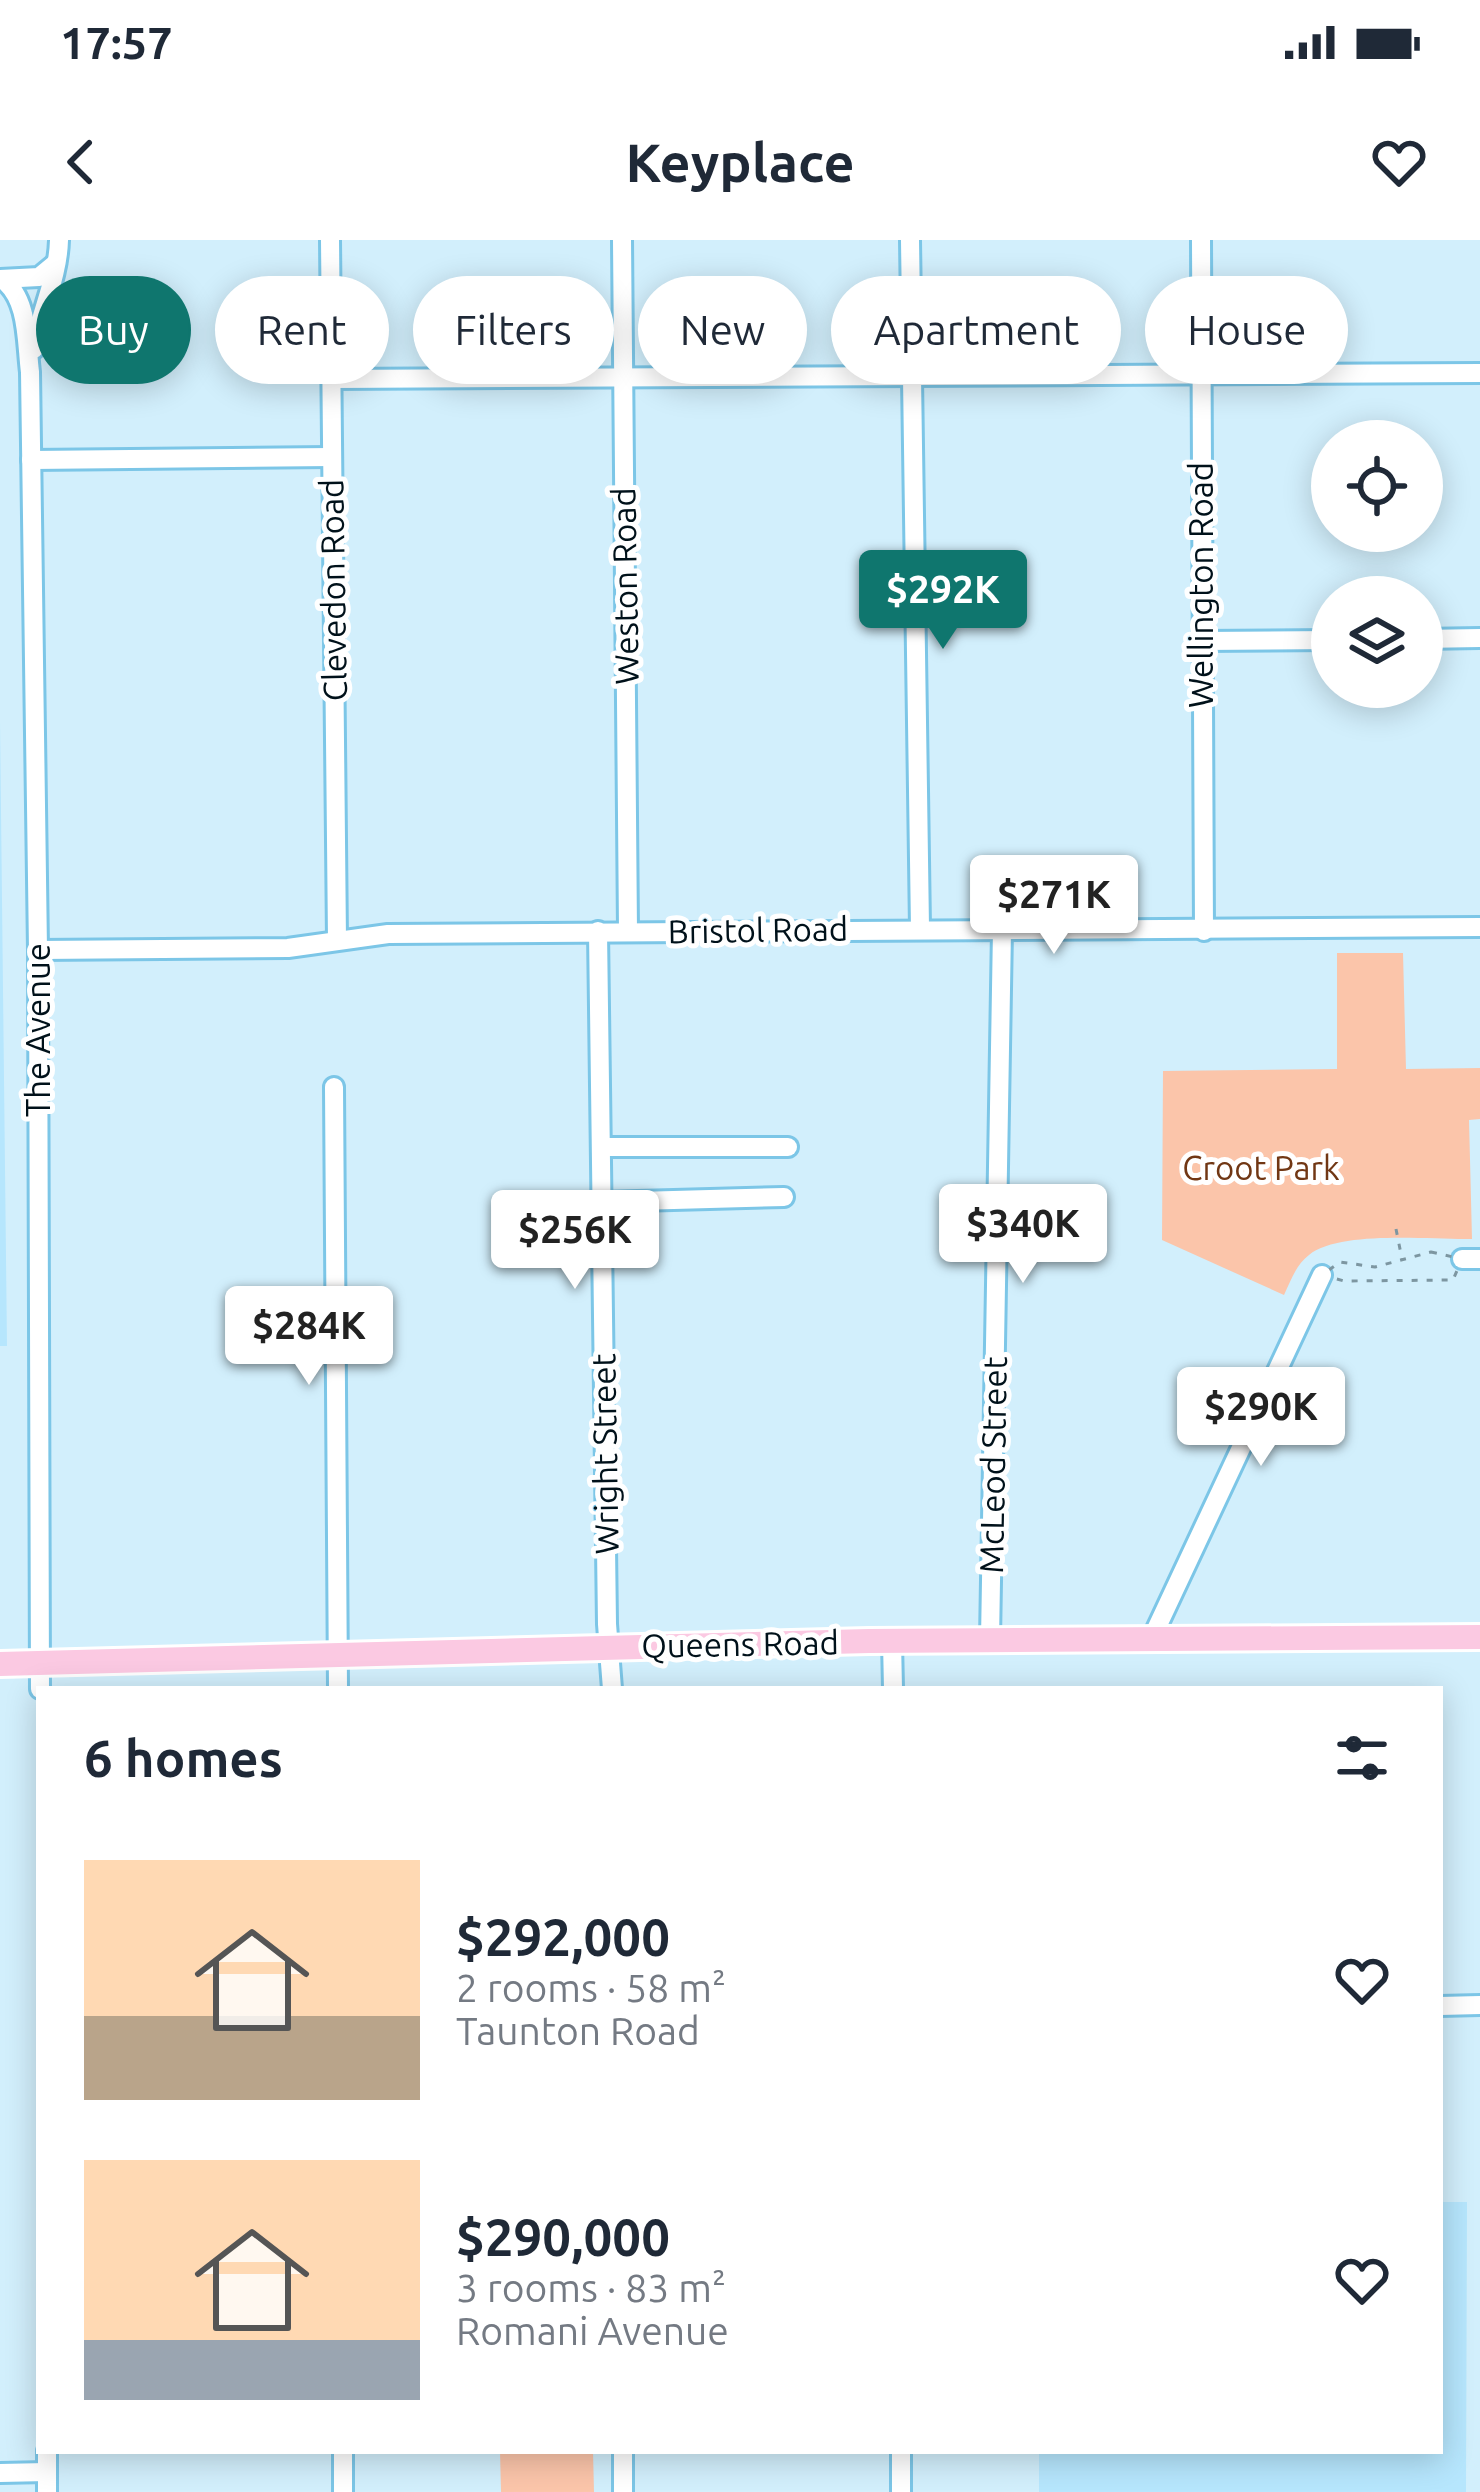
<!DOCTYPE html>
<meta charset="utf-8">
<style>
:root{--surface:#fff;--page:#f6f6f7;--text:#1f2937;--muted:#747a83;--accent:#0f766e}
body{margin:0;font-family:Ubuntu,sans-serif;background:var(--page);color:var(--text);height:100vh;display:flex;flex-direction:column;font-size:45px;white-space:nowrap}
*{box-sizing:border-box;margin:0}
p{font-size:39px;color:var(--muted)}
.icon{flex:none;width:66px;height:66px;fill:none;stroke:currentColor;stroke-width:2;stroke-linecap:round;stroke-linejoin:round}
.map{position:relative;flex:1;overflow:hidden}
.panel{position:absolute;left:36px;top:1446px;width:1407px;height:768px;display:flex;flex-direction:column;background:var(--surface);border-radius:0px;box-shadow:0 6px 30px #0003}
.panel>*{flex:none}
.hud{position:absolute;left:36px;top:36px;width:1410px;height:108px;display:flex;gap:24px}
.tools{position:absolute;left:1311px;top:180px;display:grid;gap:24px}
.tools a{display:grid;place-items:center;width:132px;height:132px;border-radius:50%;background:var(--surface);box-shadow:0 6px 30px #0003;font-size:60px}
.price{position:absolute;translate:-50% -102px;padding:0 27px;border-radius:12px;background:#fff;color:#222;font-size:39px;line-height:78px;filter:drop-shadow(0 3px 6px #0008)}
.price::after{content:'';position:absolute;left:50%;top:72px;width:36px;height:27px;margin-left:-18px;background:inherit;clip-path:polygon(0 0,100% 0,50% 100%)}
.price.on{background:var(--accent);color:#fff}
ul{padding:0;list-style:none}
li{display:flex;align-items:center;gap:36px;height:300px;padding:0 48px}
li span{display:grid;place-items:center;flex:none;width:336px;height:240px;border-radius:0px;color:#555}
li>.icon{margin-inline-start:auto}
span .icon{width:144px;height:144px;fill:#fffc;stroke-width:1}
li b{font-size:51px}
h2{display:flex;justify-content:space-between;align-items:center;height:144px;padding:0 48px;font-size:51px}
.chip{padding:0 42px;border-radius:54px;background:var(--surface);box-shadow:0 6px 30px #0003;font-size:42px;line-height:108px}
.chip.on{background:var(--accent);color:#fff}
.status{display:flex;justify-content:space-between;align-items:center;height:84px;padding:0 60px;background:var(--surface);direction:ltr}
.status svg{height:33px;fill:currentColor}
header{display:flex;justify-content:space-between;align-items:center;height:156px;padding:0 48px;background:var(--surface);font-size:54px;font-weight:600}
.map>svg:first-child{display:block}
.built{fill:#b6e6fd}
.green{fill:#fbc5aa}
.lines{fill:none;stroke-linecap:round;stroke-linejoin:round}
.minor-casing{stroke:#7cc6e7;stroke-width:24}
.major-casing{stroke:#fff;stroke-width:30}
.path{stroke:#7d96a1;stroke-width:3;stroke-dasharray:6 9;stroke-linecap:butt}
.minor{stroke:#fff;stroke-width:18}
.major{stroke:#fbc9e2;stroke-width:24}
.labels{text-anchor:middle;stroke-width:10;stroke-linejoin:round;paint-order:stroke}
.street-label{font-size:33px;fill:#00111a;stroke:#fff}
.park-label{font-size:33px;fill:#713714;stroke:#fff}
</style>
<div class="status"><b>17:57</b><svg viewBox="0 0 49 12"><path d="M0 12V9h3v3zM5 12V6h3v6zM10 12V3h3v9zM15 12V0h3v12zM26 1h20v11H26zM47 4h2v5h-2z"/></svg></div>
<header><svg class="icon" aria-label="back" viewBox="0 0 24 24"><path d="M15 5l-7 7 7 7"/></svg>Keyplace<svg class="icon" aria-label="heart" viewBox="0 0 24 24"><path d="M12 20l-8-8c-3-5 5-10 8-4 3-6 11-1 8 4z"/></svg></header>
<div class="map">
<svg width="1480" height="2252" viewBox="0 0 1480 2252">
<rect width="100%" height="100%" fill="#d2effc"/>
<g class="built">
<path d="M0,481l7,625h-7z"/>
<path d="M1440,1962h27l-1,290h-427v-41h401z"/>
</g>
<g class="green">
<path d="M1337,713h66l3,116 74,-1v51l-11,1 3,119c-41,1 -132,-9 -163,16 -13,10 -18,25 -25,40l-122,-55 1,-169 174,-2z"/>
<path d="M500,2211h93l1,41h-93z"/>
</g>
<g class="lines">
<defs>
<g id="minor">
<path d="M330,0l7,700"/>
<path d="M622,0l6,691"/>
<path d="M910,0l10,688"/>
<path d="M1201,0l3,691"/>
<path d="M0,39l39,-2 17,-14"/>
<path d="M2,39c27,20 24,62 28,93l8,578 2,739"/>
<path d="M34,109c6,-37 24,-70 25,-109"/>
<path d="M331,139l1149,-6"/>
<path d="M31,220l300,-3"/>
<path d="M1422,399l58,-1"/>
<path d="M1202,401l130,-1"/>
<path d="M598,691l9,693 5,65"/>
<path d="M38,710l250,-2 100,-14 1092,-7"/>
<path d="M334,847l4,602"/>
<path d="M601,907h187"/>
<path d="M601,962l183,-5"/>
<path d="M1462,1019h18"/>
<path d="M990,1400l12,-710"/>
<path d="M1151,1400l171,-365"/>
<path d="M892,1401l1,48"/>
<path d="M1440,1766l40,-1"/>
<path d="M47,2211v41"/>
<path d="M343,2211v41"/>
<path d="M623,2211v41"/>
<path d="M901,2211v41"/>
<path d="M0,2233l47,-1"/>
</g>
<path id="major" d="M0,1424l869,-23 611,-4"/>
</defs>
<use href="#minor" class="minor-casing"/>
<use href="#major" class="major-casing"/>
<g class="path">
<path d="M1396,989l6,30"/>
<path d="M1431,1012l31,7 -9,21 -109,1 -22,-6 18,-13 35,5z"/>
</g>
<use href="#minor" class="minor"/>
<use href="#major" class="major"/>
</g>
<g class="labels">
<g class="street-label">
<text transform="translate(1201 345) rotate(-90)" y="12">Wellington Road</text>
<text transform="translate(625 346) rotate(-91)" y="12">Weston Road</text>
<text transform="translate(333 350) rotate(-91)" y="12">Clevedon Road</text>
<text transform="translate(758 690) rotate(-1)" y="12">Bristol Road</text>
<text transform="translate(38 790) rotate(-90)" y="12">The Avenue</text>
<text transform="translate(605 1214) rotate(-91)" y="12">Wright Street</text>
<text transform="translate(993 1225) rotate(-89)" y="12">McLeod Street</text>
<text transform="translate(740 1404) rotate(-1)" y="12">Queens Road</text>
</g>
<g class="park-label">
<text x="1261" y="940">Croot Park</text>
</g>
</g>
</svg>
<div class="tools">
<a><svg class="icon" aria-label="locate" viewBox="0 0 24 24"><circle cx="12" cy="12" r="6"/><path d="M12 2v4M12 18v4M2 12h4M18 12h4"/></svg></a>
<a><svg class="icon" aria-label="layers" viewBox="0 0 24 24"><path d="M12 4l9 5-9 5-9-5zM3 14l9 5 9-5"/></svg></a>
</div>
<b class="price on" style="left:943px;top:412px">$292K</b>
<b class="price" style="left:1054px;top:717px">$271K</b>
<b class="price" style="left:1023px;top:1046px">$340K</b>
<b class="price" style="left:575px;top:1052px">$256K</b>
<b class="price" style="left:309px;top:1148px">$284K</b>
<b class="price" style="left:1261px;top:1229px">$290K</b>
<div class="hud">
<a class="chip on">Buy</a>
<a class="chip">Rent</a>
<a class="chip">Filters</a>
<a class="chip">New</a>
<a class="chip">Apartment</a>
<a class="chip">House</a>
</div>
<section class="panel">
<h2>6 homes<svg class="icon" aria-label="filters" viewBox="0 0 24 24"><path d="M4 7h16M4 17h16"/><circle cx="9" cy="7" r="2"/><circle cx="15" cy="17" r="2"/></svg></h2>
<ul>
<li><span style="background:linear-gradient(#ffd9b3 65%,#b9a48a 0)"><svg class="icon" aria-label="home" viewBox="0 0 24 24"><path d="M3 11l9-7 9 7M6 9v11h12V9"/></svg></span><div><b>$292,000</b><p>2 rooms · 58 m²</p><p>Taunton Road</p></div><svg class="icon" aria-label="heart" viewBox="0 0 24 24"><path d="M12 20l-8-8c-3-5 5-10 8-4 3-6 11-1 8 4z"/></svg></li>
<li><span style="background:linear-gradient(#ffd9b3 75%,#9aa5b1 0)"><svg class="icon" aria-label="home" viewBox="0 0 24 24"><path d="M3 11l9-7 9 7M6 9v11h12V9"/></svg></span><div><b>$290,000</b><p>3 rooms · 83 m²</p><p>Romani Avenue</p></div><svg class="icon" aria-label="heart" viewBox="0 0 24 24"><path d="M12 20l-8-8c-3-5 5-10 8-4 3-6 11-1 8 4z"/></svg></li>
</ul>
</section>
</div>
